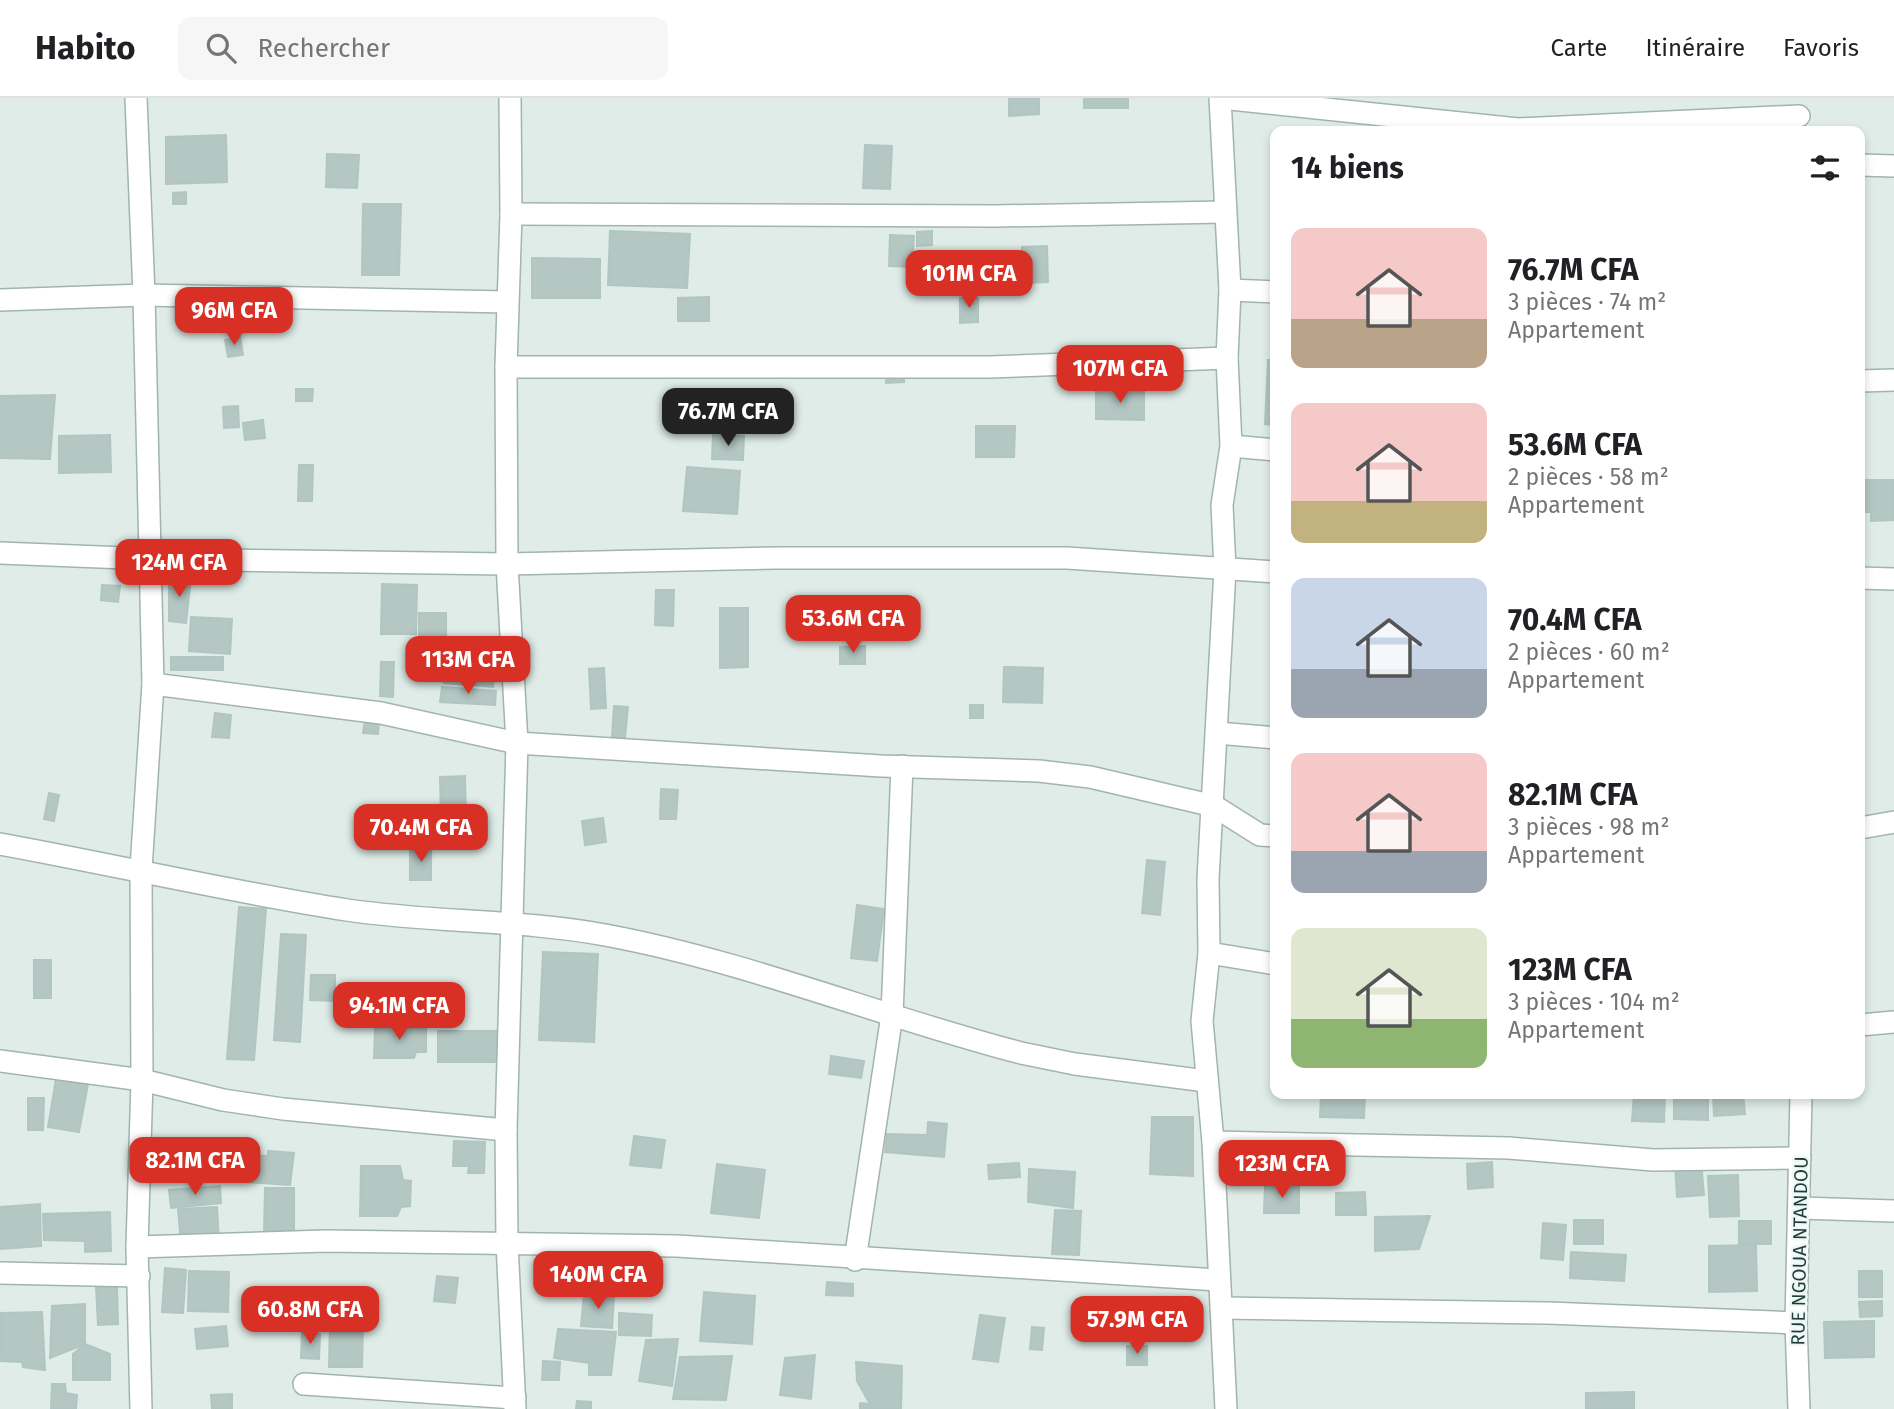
<!DOCTYPE html>
<html lang="fr">
<meta charset="utf-8">
<style>
:root{--surface:#fff;--page:#f6f6f6;--text:#202124;--muted:#757577;--line:#e0e0e0;--accent:#d93025}
body{margin:0;font-family:"Fira Sans",sans-serif;background:var(--page);color:var(--text);height:100vh;display:flex;flex-direction:column;font-size:26px;white-space:nowrap}
*{box-sizing:border-box;margin:0}
p{font-size:23px;color:var(--muted)}
.icon{flex:none;width:38px;height:38px;fill:none;stroke:currentColor;stroke-width:2;stroke-linecap:round;stroke-linejoin:round}
.map{position:relative;flex:1;overflow:hidden}
.panel{position:absolute;left:1270px;top:28px;width:595px;height:973px;display:flex;flex-direction:column;background:var(--surface);border-radius:14px;box-shadow:0 4px 10px #0003}
.panel>*{flex:none}
.price{position:absolute;translate:-50% -60px;padding:0 16px;border-radius:14px;background:var(--accent);color:#fff;font-size:23px;line-height:46px;filter:drop-shadow(0 2px 4px #0008)}
.price::after{content:'';position:absolute;left:50%;top:42px;width:21px;height:16px;margin-left:-10px;background:inherit;clip-path:polygon(0 0,100% 0,50% 100%)}
.price.active{background:#222;color:#fff}
ul{padding:0;list-style:none}
li{display:flex;align-items:center;gap:21px;height:175px;padding:0 21px}
li span{display:grid;place-items:center;flex:none;width:196px;height:140px;border-radius:14px;color:#555}
li>.icon{margin-inline-start:auto}
span .icon{width:84px;height:84px;fill:#fffc;stroke-width:1}
li b{font-size:30px}
h2{display:flex;justify-content:space-between;align-items:center;height:84px;padding:0 21px;font-size:30px}
header{display:flex;align-items:center;gap:42px;box-sizing:border-box;height:98px;padding:0 35px;background:var(--surface);border-bottom:2px solid var(--line)}
header strong{font-size:33px}
nav{display:flex;gap:38px;margin-inline-start:auto;font-size:24px}
.search{width:490px;height:63px;background:var(--page);display:flex;align-items:center;gap:18px;box-sizing:border-box;padding:0 24px;border-radius:14px;color:var(--muted);font-size:26px}
.map>svg:first-child{display:block}
.building{fill:#b4c7c2;stroke:#b1c6c1;stroke-width:2}
.lines{fill:none;stroke-linecap:round;stroke-linejoin:round}
.street-casing{stroke:#a2b4b0;stroke-width:24}
.street{stroke:#fff;stroke-width:21}
.labels{text-anchor:middle;stroke-width:5;stroke-linejoin:round;paint-order:stroke}
.street-label{font-size:19px;fill:#1f3e3a;stroke:#f0f8f5}
</style>
<header>
<strong>Habito</strong>
<div class="search"><svg class="icon" aria-label="search" viewBox="0 0 24 24"><circle cx="10" cy="10" r="6"/><path d="M15 15l6 6"/></svg>Rechercher</div>
<nav><a>Carte</a><a>Itinéraire</a><a>Favoris</a></nav>
</header>
<div class="map">
<svg width="1894" height="1311" viewBox="0 0 1894 1311">
<rect width="100%" height="100%" fill="#dfece8"/>
<g class="building">
<path d="M1009,0h30v16l-30,2z"/>
<rect x="1084" y="0" width="44" height="10"/>
<path d="M226,37l1,47 -61,2v-47z"/>
<path d="M865,47l27,1 -2,43 -27,-1z"/>
<path d="M327,56l32,1 -2,33 -31,-1z"/>
<path d="M186,94v12h-13v-11z"/>
<path d="M363,106h38l-2,71h-37z"/>
<path d="M610,133l80,3 -3,54 -79,-3z"/>
<path d="M932,133v14l-15,1v-14z"/>
<path d="M890,137l24,1 -2,31 -23,-1z"/>
<path d="M1047,148l1,36 -25,1 -1,-36z"/>
<path d="M532,160l68,1v39h-68z"/>
<path d="M709,199v24h-31v-23z"/>
<path d="M960,200h18v24l-18,1z"/>
<path d="M240,239l3,18 -15,2 -3,-17z"/>
<path d="M1268,262h8v65l-11,-1z"/>
<path d="M886,271h18v13l-18,1z"/>
<path d="M296,291h17l-1,12h-16z"/>
<path d="M1096,292l48,1v29l-48,-1z"/>
<path d="M55,297l-5,64 -50,-1v-62z"/>
<path d="M238,308l1,21 -15,1 -1,-21z"/>
<path d="M263,322l2,18 -20,2 -2,-17z"/>
<path d="M976,328h39l-1,31h-38z"/>
<path d="M110,337l1,37 -52,1v-37z"/>
<path d="M713,337l31,1 -1,24 -31,-1z"/>
<path d="M299,367h14l-1,36h-14z"/>
<path d="M687,369l53,4 -3,43 -54,-3z"/>
<path d="M1860,382h34v40l-23,1v-9h-11z"/>
<path d="M169,480h22l-5,45 -17,-2z"/>
<path d="M382,486l35,1 -1,49h-35z"/>
<path d="M102,487l18,1 -2,16 -17,-2z"/>
<path d="M656,492h18l-1,36 -18,-1z"/>
<path d="M893,506l18,1 -1,23 -18,-2z"/>
<path d="M720,510h28v59l-28,1z"/>
<path d="M419,515h27v29l-27,-1z"/>
<path d="M191,519l41,2 -2,35 -41,-3z"/>
<path d="M865,548v18h-25v-17z"/>
<path d="M447,549l39,3v10l9,1 -2,26 -49,-4z"/>
<rect x="171" y="559" width="52" height="13"/>
<path d="M381,564h13l-1,35 -13,-1z"/>
<path d="M1004,569l39,1 -1,35 -39,-1z"/>
<path d="M604,570l2,40 -15,1 -2,-40z"/>
<path d="M442,589l54,4 -1,14 -55,-3z"/>
<rect x="970" y="607" width="13" height="13"/>
<path d="M614,608l14,1 -3,31 -13,-1z"/>
<path d="M215,615l16,2 -2,23 -17,-1z"/>
<path d="M365,621l14,2 -1,13 -15,-1z"/>
<path d="M465,678l1,46 -25,1 -1,-46z"/>
<path d="M661,691l17,1 -2,29h-16z"/>
<path d="M49,695l10,2 -5,26 -10,-2z"/>
<path d="M377,717l13,2 -2,17 -13,-1z"/>
<path d="M603,720l3,24 -21,3 -3,-24z"/>
<rect x="410" y="750" width="21" height="32"/>
<path d="M1147,762l18,2 -5,53 -18,-2z"/>
<path d="M857,807l27,4 -7,52 -26,-3z"/>
<path d="M239,809l27,2 -12,151 -27,-1z"/>
<path d="M281,836l25,1 -6,107 -26,-2z"/>
<path d="M543,854l55,2 -4,88 -55,-2z"/>
<rect x="34" y="862" width="17" height="38"/>
<path d="M311,877h24v26l-25,-1z"/>
<path d="M375,929h51v25h-10l-2,6h-40z"/>
<rect x="438" y="933" width="60" height="31"/>
<path d="M831,958l33,5 -3,17 -32,-4z"/>
<path d="M56,981l32,5 -9,48 -31,-5z"/>
<path d="M1321,996h44l-1,24 -44,-1z"/>
<path d="M1634,996h31l-1,28 -32,-1z"/>
<path d="M1674,996h34v26l-34,-1z"/>
<path d="M1713,996h30l2,20 -31,2z"/>
<path d="M28,1000h16l-1,32h-15z"/>
<path d="M1152,1019h41v59l-43,-2z"/>
<path d="M928,1024l19,2 -3,33 -59,-5 2,-18 40,1z"/>
<path d="M634,1038l31,4 -4,28 -31,-3z"/>
<path d="M454,1043l31,1 -1,31h-16l1,-7h-16z"/>
<path d="M161,1053l52,2 -1,26 -53,-2z"/>
<path d="M268,1053l26,2 -4,32 -44,-3 3,-27 19,1z"/>
<path d="M1492,1064l1,25 -25,2 -1,-25z"/>
<path d="M1701,1064l3,33 -27,2 -2,-33z"/>
<path d="M1019,1065l1,14 -31,2 -1,-14z"/>
<path d="M717,1066l48,6 -6,48 -48,-5z"/>
<path d="M361,1068h39l3,14 8,1 -1,25 -9,1 -4,9h-37z"/>
<path d="M1029,1071l46,3 -2,36 -45,-6z"/>
<path d="M1738,1077l1,41 -29,1 -2,-41z"/>
<path d="M220,1088l1,17 -50,5 -2,-18z"/>
<path d="M1265,1088l34,1v26h-35z"/>
<path d="M265,1090h29v45h-30z"/>
<path d="M1365,1094l1,23h-30v-22z"/>
<path d="M40,1106l1,42 -41,3v-42z"/>
<path d="M217,1109l2,35 -38,2 -3,-35z"/>
<path d="M1055,1112l26,1 -2,44 -27,-1z"/>
<path d="M110,1114l1,39 -26,1v-11l-41,-1 -1,-26z"/>
<path d="M1430,1118l-11,33 -44,2v-34z"/>
<rect x="1574" y="1122" width="29" height="24"/>
<rect x="1739" y="1123" width="32" height="23"/>
<path d="M1543,1125l23,2 -3,35 -22,-2z"/>
<path d="M1756,1147l1,46 -48,1v-46z"/>
<path d="M1571,1154l55,3 -2,26 -54,-3z"/>
<path d="M165,1170l21,2 -3,43 -21,-1z"/>
<path d="M189,1173l40,1 -1,40 -40,-1z"/>
<rect x="1859" y="1173" width="23" height="26"/>
<path d="M437,1178l21,2 -3,25 -21,-2z"/>
<path d="M827,1184l26,2v12l-27,-1z"/>
<path d="M117,1188l1,38 -20,1 -2,-38z"/>
<path d="M704,1194l51,4 -3,48 -52,-3z"/>
<path d="M584,1196l30,2 -2,32 -31,-2z"/>
<path d="M1882,1203v15l-22,1 -1,-15z"/>
<path d="M85,1206v40l-35,14 2,-52z"/>
<path d="M42,1214l3,58 -22,-3 -1,-5 -22,-1 1,-48z"/>
<path d="M619,1215l33,2 -1,21 -32,-1z"/>
<path d="M980,1217l25,3 -7,44 -25,-3z"/>
<path d="M1874,1223v36l-49,1 -1,-36z"/>
<path d="M330,1225h33l-1,44h-33z"/>
<path d="M226,1228l2,20 -31,3 -2,-20z"/>
<path d="M1032,1229l12,1 -2,22 -12,-1z"/>
<path d="M558,1231l58,3 -5,43h-22v-12l-35,-5z"/>
<path d="M302,1235l18,1 -1,25 -18,-1z"/>
<path d="M678,1241l-6,47 -33,-5 7,-41z"/>
<path d="M85,1246l25,10v26h-37v-26z"/>
<rect x="1127" y="1248" width="20" height="19"/>
<path d="M815,1257l-4,44 -31,-4 5,-37z"/>
<path d="M732,1258l-6,44 -53,-1 7,-42z"/>
<path d="M543,1263l17,1 -1,18h-17z"/>
<path d="M856,1264l46,4 -1,43h-41v-6l10,1 -13,-23z"/>
<path d="M52,1286h13l1,9 11,2 -1,14h-25z"/>
<path d="M1634,1294v17h-48v-16z"/>
<path d="M232,1296v15h-20l-1,-14z"/>
<path d="M577,1303l14,1v7h-15z"/>
</g>
<g class="lines">
<defs>
<g id="street">
<path d="M136,0l8,197 9,389 -12,185 1,211 -5,167 4,162"/>
<path d="M510,0l1,116 -5,153 1,197 10,179 -11,387 1,113 8,166"/>
<path d="M1220,0l10,192 -3,68 4,88 -9,59 3,65 -17,309 1,74 -7,68 11,121 13,267"/>
<path d="M1221,0l297,31 281,-13"/>
<path d="M1860,67l34,1"/>
<path d="M511,116l484,2 230,-4"/>
<path d="M1230,192l46,2"/>
<path d="M0,202l144,-5 363,7"/>
<path d="M506,269h484l237,-9"/>
<path d="M1860,283l34,-1"/>
<path d="M1231,348l45,4"/>
<path d="M0,455l150,6 357,5 271,-6h289l209,14"/>
<path d="M1860,480l34,1"/>
<path d="M153,586l228,29 136,30 364,23 158,5 51,6 124,29 46,29 16,1"/>
<path d="M1217,635l59,5"/>
<path d="M1860,730l34,-6"/>
<path d="M0,746c116,21 231,48 347,66 86,13 173,9 258,25 141,26 277,82 416,118l54,11 131,17"/>
<path d="M1209,855l67,11"/>
<path d="M1860,927l34,-3"/>
<path d="M0,963l142,19 81,20 60,9 223,21"/>
<path d="M1213,1044l296,6 144,12 147,-2"/>
<path d="M1800,1110l94,3"/>
<path d="M137,1149l189,-6 351,5 541,34"/>
<path d="M855,1162l37,-245 10,-249"/>
<path d="M0,1175l139,3"/>
<path d="M1221,1210l327,5 248,10"/>
<path d="M304,1286l211,14"/>
<path d="M1799,1311l-3,-86 5,-229"/>
</g>
</defs>
<use href="#street" class="street-casing"/>
<use href="#street" class="street"/>
</g>
<g class="labels">
<g class="street-label">
<text transform="translate(1799 1153) rotate(-89)" y="7">RUE NGOUA NTANDOU</text>
</g>
</g>
</svg>
<b class="price" style="left:969px;top:212px">101M CFA</b>
<b class="price" style="left:234px;top:249px">96M CFA</b>
<b class="price" style="left:1120px;top:307px">107M CFA</b>
<b class="price active" style="left:728px;top:350px">76.7M CFA</b>
<b class="price" style="left:179px;top:501px">124M CFA</b>
<b class="price" style="left:853px;top:557px">53.6M CFA</b>
<b class="price" style="left:468px;top:598px">113M CFA</b>
<b class="price" style="left:421px;top:766px">70.4M CFA</b>
<b class="price" style="left:399px;top:944px">94.1M CFA</b>
<b class="price" style="left:195px;top:1099px">82.1M CFA</b>
<b class="price" style="left:1282px;top:1102px">123M CFA</b>
<b class="price" style="left:598px;top:1213px">140M CFA</b>
<b class="price" style="left:310px;top:1248px">60.8M CFA</b>
<b class="price" style="left:1137px;top:1258px">57.9M CFA</b>
<section class="panel">
<h2>14 biens<svg class="icon" aria-label="filters" viewBox="0 0 24 24"><path d="M4 7h16M4 17h16"/><circle cx="9" cy="7" r="2"/><circle cx="15" cy="17" r="2"/></svg></h2>
<ul>
<li><span style="background:linear-gradient(#f6c9c9 65%,#b9a48a 0)"><svg class="icon" aria-label="home" viewBox="0 0 24 24"><path d="M3 11l9-7 9 7M6 9v11h12V9"/></svg></span><div><b>76.7M CFA</b><p>3 pièces · 74 m²</p><p>Appartement</p></div></li>
<li><span style="background:linear-gradient(#f6c9c9 70%,#c2b280 0)"><svg class="icon" aria-label="home" viewBox="0 0 24 24"><path d="M3 11l9-7 9 7M6 9v11h12V9"/></svg></span><div><b>53.6M CFA</b><p>2 pièces · 58 m²</p><p>Appartement</p></div></li>
<li><span style="background:linear-gradient(#c9d6e8 65%,#9aa5b1 0)"><svg class="icon" aria-label="home" viewBox="0 0 24 24"><path d="M3 11l9-7 9 7M6 9v11h12V9"/></svg></span><div><b>70.4M CFA</b><p>2 pièces · 60 m²</p><p>Appartement</p></div></li>
<li><span style="background:linear-gradient(#f6c9c9 70%,#9aa5b1 0)"><svg class="icon" aria-label="home" viewBox="0 0 24 24"><path d="M3 11l9-7 9 7M6 9v11h12V9"/></svg></span><div><b>82.1M CFA</b><p>3 pièces · 98 m²</p><p>Appartement</p></div></li>
<li><span style="background:linear-gradient(#dfe7d0 65%,#8fb573 0)"><svg class="icon" aria-label="home" viewBox="0 0 24 24"><path d="M3 11l9-7 9 7M6 9v11h12V9"/></svg></span><div><b>123M CFA</b><p>3 pièces · 104 m²</p><p>Appartement</p></div></li>
</ul>
</section>
</div>
